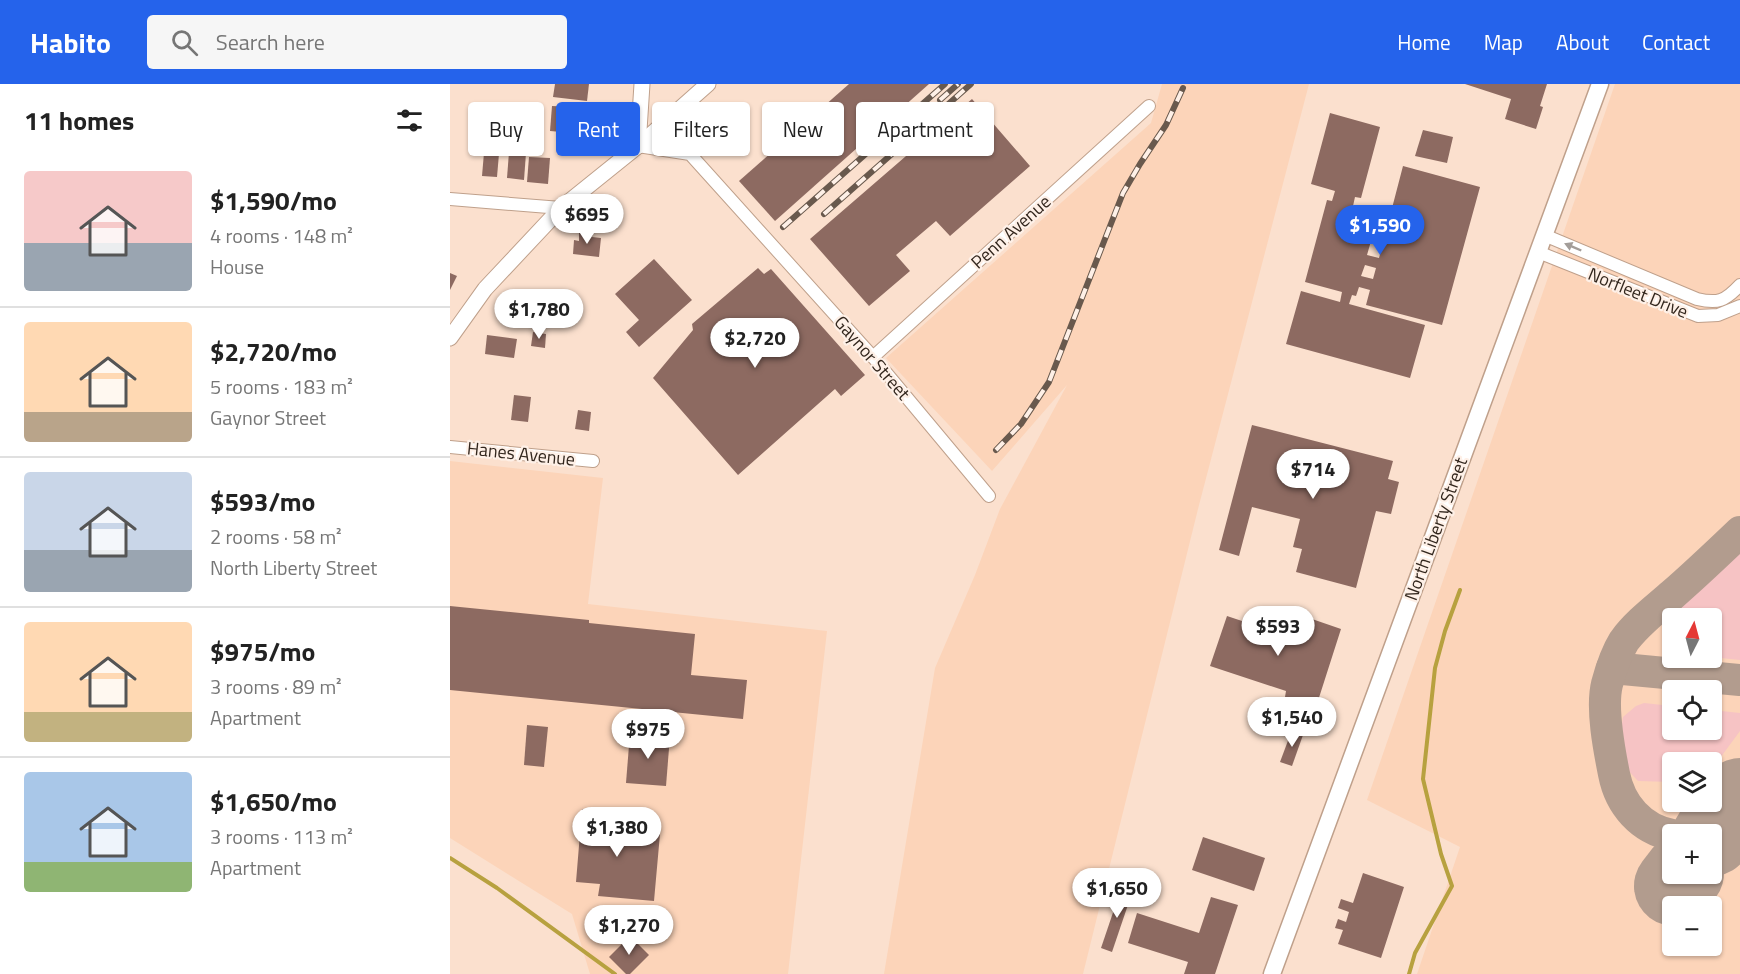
<!DOCTYPE html>
<meta charset="utf-8">
<style>
:root{--surface:#fff;--page:#f6f6f6;--text:#222;--muted:#767676;--line:#e0e0e0;--accent:#2563eb}
body{margin:0;font-family:"Titillium Web",sans-serif;background:var(--page);color:var(--text);height:100vh;display:flex;flex-direction:column;font-size:22px;white-space:nowrap}
*{box-sizing:border-box;margin:0}
p{font-size:20px;color:var(--muted)}
.icon{flex:none;width:33px;height:33px;fill:none;stroke:currentColor;stroke-width:2;stroke-linecap:round;stroke-linejoin:round}
.map{position:relative;flex:1;overflow:hidden}
.panel{display:flex;flex-direction:column;background:var(--surface);width:450px}
.panel>*{flex:none}
.guide{position:absolute;left:18px;top:18px;width:570px;height:54px;display:flex;gap:12px}
.needle{width:39px;rotate:6deg}
.tools{position:absolute;left:1212px;top:524px;display:grid;gap:12px}
.tools a{display:grid;place-items:center;width:60px;height:60px;border-radius:6px;background:var(--surface);box-shadow:0 2px 4px #0004;font-size:30px}
.price{position:absolute;translate:-50% -51px;padding:0 14px;border-radius:21px;background:#fff;color:#222;font-size:20px;line-height:39px;filter:drop-shadow(0 2px 3px #0008)}
.price::after{content:'';position:absolute;left:50%;top:36px;width:18px;height:14px;margin-left:-9px;background:inherit;clip-path:polygon(0 0,100% 0,50% 100%)}
.price.selected{background:var(--accent);color:#fff}
ul{padding:0;list-style:none}
li{display:flex;align-items:center;gap:18px;height:150px;padding:0 24px}
li+li{border-top:2px solid var(--line)}
li span{display:grid;place-items:center;flex:none;width:168px;height:120px;border-radius:6px;color:#555}
li>.icon{margin-inline-start:auto}
span .icon{width:72px;height:72px;fill:#fffc;stroke-width:1}
li b{font-size:26px}
h2{display:flex;justify-content:space-between;align-items:center;height:72px;padding:0 24px;font-size:26px}
.pill{padding:0 21px;border-radius:6px;background:var(--surface);box-shadow:0 2px 4px #0004;font-size:21px;line-height:54px}
.pill.selected{background:var(--accent);color:#fff}
header{display:flex;align-items:center;gap:36px;box-sizing:border-box;height:84px;padding:0 30px;background:var(--accent);color:#fff}
header strong{font-size:28px}
nav{display:flex;gap:33px;margin-inline-start:auto;font-size:21px}
.search{width:420px;height:54px;background:var(--page);display:flex;align-items:center;gap:15px;box-sizing:border-box;padding:0 21px;border-radius:6px;color:var(--muted);font-size:22px}
main{display:flex;flex:1;min-height:0}
.map>svg:first-child{display:block}
.built{fill:#fcd4b9;fill-rule:evenodd}
.green{fill:#f6c3c4}
.lines{fill:none;stroke-linecap:round;stroke-linejoin:round}
.stream{stroke:#b7a13f;stroke-width:4}
.taxiway{stroke:#b29c8e;stroke-width:32}
.runway{stroke:#b29c8e;stroke-width:80}
.building{fill:#8d6a61;fill-rule:evenodd}
.minor-casing{stroke:#bfa08b;stroke-width:14}
.tertiary-casing{stroke:#bfa08b;stroke-width:17}
.secondary-casing{stroke:#bfa08b;stroke-width:19}
.minor{stroke:#fff;stroke-width:12}
.tertiary{stroke:#fff;stroke-width:15}
.secondary{stroke:#fff;stroke-width:16}
.rail-casing{stroke:#69594d;stroke-width:6}
.rail{stroke:#fef0e7;stroke-width:4;stroke-dasharray:11;stroke-linecap:butt}
.oneway{fill:#a39d99}
.labels{text-anchor:middle;stroke-width:4.5;stroke-linejoin:round;paint-order:stroke}
.street-label{font-size:18px;fill:#32261d;stroke:#fef0e7}
</style>
<header>
<strong>Habito</strong>
<div class="search"><svg class="icon" aria-label="search" viewBox="0 0 24 24"><circle cx="10" cy="10" r="6"/><path d="M15 15l6 6"/></svg>Search here</div>
<nav><a>Home</a><a>Map</a><a>About</a><a>Contact</a></nav>
</header>
<main>
<section class="panel">
<h2>11 homes<svg class="icon" aria-label="filters" viewBox="0 0 24 24"><path d="M4 7h16M4 17h16"/><circle cx="9" cy="7" r="2"/><circle cx="15" cy="17" r="2"/></svg></h2>
<ul>
<li><span style="background:linear-gradient(#f6c9c9 60%,#9aa5b1 0)"><svg class="icon" aria-label="home" viewBox="0 0 24 24"><path d="M3 11l9-7 9 7M6 9v11h12V9"/></svg></span><div><b>$1,590/mo</b><p>4 rooms · 148 m²</p><p>House</p></div></li>
<li><span style="background:linear-gradient(#ffd9b3 75%,#b9a48a 0)"><svg class="icon" aria-label="home" viewBox="0 0 24 24"><path d="M3 11l9-7 9 7M6 9v11h12V9"/></svg></span><div><b>$2,720/mo</b><p>5 rooms · 183 m²</p><p>Gaynor Street</p></div></li>
<li><span style="background:linear-gradient(#c9d6e8 65%,#9aa5b1 0)"><svg class="icon" aria-label="home" viewBox="0 0 24 24"><path d="M3 11l9-7 9 7M6 9v11h12V9"/></svg></span><div><b>$593/mo</b><p>2 rooms · 58 m²</p><p>North Liberty Street</p></div></li>
<li><span style="background:linear-gradient(#ffd9b3 75%,#c2b280 0)"><svg class="icon" aria-label="home" viewBox="0 0 24 24"><path d="M3 11l9-7 9 7M6 9v11h12V9"/></svg></span><div><b>$975/mo</b><p>3 rooms · 89 m²</p><p>Apartment</p></div></li>
<li><span style="background:linear-gradient(#a9c7e8 75%,#8fb573 0)"><svg class="icon" aria-label="home" viewBox="0 0 24 24"><path d="M3 11l9-7 9 7M6 9v11h12V9"/></svg></span><div><b>$1,650/mo</b><p>3 rooms · 113 m²</p><p>Apartment</p></div></li>
</ul>
</section>
<div class="map">
<svg width="1290" height="890" viewBox="0 0 1290 890">
<rect width="100%" height="100%" fill="#fbe0ce"/>
<g class="built">
<path d="M712,0h147l-111,425 -115,465h-199l51,-306 40,-93 25,-66 67,-124 -75,86 -106,-113 265,-235z"/>
<path d="M1165,0h125v890h-323l43,-127 -93,-47zM1222,534h40v39h-40zM1222,606h40v39h-40zM1222,678h40v39h-40zM1222,750h40v39h-40zM1222,822h40v39h-40z"/>
<path d="M0,377l153,17 -15,126 239,27 -39,343h-198l-18,-60 -122,-76z"/>
</g>
<g class="green">
<path d="M1290,463v113l-29,-3 1,-39h-37l4,-12 6,-9z"/>
<path d="M1194,619l28,3v23h40v-19l28,3v18l-28,38v-7h-40v20l-34,-1 -12,-13 -5,-38 2,-13 13,-11z"/>
</g>
<g class="lines">
<g class="stream">
<path d="M0,774l47,30 118,86"/>
<path d="M959,890l6,-21 37,-67 -11,-32 -18,-75 12,-111 10,-37 15,-41"/>
</g>
<g class="taxiway">
<path d="M1162,584l128,12"/>
<path d="M1238,750l26,-10 14,-10"/>
<path d="M1222,751c-31,-6 -52,-30 -58,-61 -5,-25 -13,-66 -7,-90 4,-15 9,-30 17,-43 13,-18 32,-32 49,-47 23,-20 45,-41 67,-62"/>
</g>
<g class="runway">
<path d="M1262,752l28,-38"/>
<path d="M1224,802l10,-13"/>
</g>
</g>
<g class="building">
<path d="M105,0h34l-2,17 -34,-4z"/>
<path d="M399,0h80l-154,137 -36,-40z"/>
<path d="M1015,0h82l-7,22 3,1 -7,22 -31,-10 6,-20z"/>
<path d="M522,15l58,67 -80,70 -14,-15 -40,34 14,16 -41,35 -59,-67z"/>
<path d="M102,22l23,1 -2,26 -23,-2z"/>
<path d="M880,29l50,14 -19,71 -6,-1 -2,9 26,7 -12,42 12,3 24,-92 77,21 -38,138 -76,-20 4,-15 -11,-3 -3,9 -4,-1 -3,9 76,21 -15,53 -124,-34 15,-53 39,11 2,-10 -37,-10 22,-82 5,1 3,-10 -24,-7zM915,181l11,3 -3,11 -12,-3z"/>
<path d="M973,46l30,7 -6,26 -32,-7z"/>
<path d="M35,57l15,1 -3,35 -15,-1z"/>
<path d="M59,68l17,1 -2,27 -17,-2z"/>
<path d="M79,73l21,1 -2,26 -21,-2z"/>
<path d="M129,148l14,2 -1,3 9,1 -2,19 -26,-3 1,-14 5,1z"/>
<path d="M204,175l38,41 -53,47 -13,-15 13,-12 -24,-26z"/>
<path d="M308,184l6,6 7,-5 94,106 -24,21 -6,-7 -97,86 -85,-97 40,-48 -1,-6z"/>
<path d="M0,189l7,3 -7,14z"/>
<path d="M83,248l13,2 -1,14 -14,-2z"/>
<path d="M37,251l30,4 -3,19 -29,-4z"/>
<path d="M64,311l17,2 -3,25 -17,-2z"/>
<path d="M128,326l13,2 -2,19 -14,-2z"/>
<path d="M802,341l141,36 -5,18 11,3 -8,32 -15,-3 -20,77 -60,-16 6,-23 -9,-2 7,-28 -48,-12 -13,49 -20,-6z"/>
<path d="M0,522l139,14v3l106,11 -4,41 56,5 -4,39 -293,-29z"/>
<path d="M777,532l78,26 7,-23 29,10 -25,78 -31,-10 1,-6 -76,-25z"/>
<path d="M77,641l21,2 -4,40 -20,-2z"/>
<path d="M842,646l11,5 -11,31 -12,-4z"/>
<path d="M180,649l40,3 -4,50 -40,-3z"/>
<path d="M132,725l36,3 -2,18 44,4 -6,67 -56,-5 2,-12 -24,-2z"/>
<path d="M753,753l62,21 -11,33 -62,-21z"/>
<path d="M913,789l41,14 -23,71 -43,-14 5,-14 -8,-2 3,-9 8,3 3,-10 -11,-4 3,-9 12,4z"/>
<path d="M672,802l11,4 -21,62 -11,-4z"/>
<path d="M761,813l27,8 -23,69h-31l4,-12 -60,-19 9,-30 62,20z"/>
<path d="M180,852l19,19 -19,19h-4l-17,-17z"/>
</g>
<g class="lines">
<defs>
<g id="minor">
<path d="M188,62l52,8 183,203 116,139"/>
<path d="M0,115l111,9"/>
<path d="M1094,151l153,64c21,5 28,2 43,-14"/>
<path d="M1088,168l160,64 20,-1 22,-9"/>
<path d="M423,273l276,-251"/>
<path d="M0,363l143,14"/>
</g>
<g id="tertiary">
<path d="M188,62l4,-62"/>
<path d="M0,254l35,-49 76,-81 77,-62 70,-62"/>
</g>
<path id="secondary" d="M822,890l328,-890"/>
</defs>
<use href="#minor" class="minor-casing"/>
<use href="#tertiary" class="tertiary-casing"/>
<use href="#secondary" class="secondary-casing"/>
<use href="#minor" class="minor"/>
<use href="#tertiary" class="tertiary"/>
<use href="#secondary" class="secondary"/>
<defs>
<g id="rail">
<path d="M490,16l18,-16"/>
<path d="M374,130l147,-130"/>
<path d="M333,143l162,-143"/>
<path d="M546,366l25,-26 28,-42 74,-189 17,-29 26,-39 17,-37"/>
</g>
</defs>
<use href="#rail" class="rail-casing"/>
<use href="#rail" class="rail"/>
</g>
<defs><path id="oneway-solid" d="M-6-.8H1V-3.2L6.5 0L1 3.2V.8H-6Z" transform="scale(1.5)"/></defs>
<use class="oneway" href="#oneway-solid" transform="translate(1123 163) rotate(-157)"/>
<g class="labels">
<g class="street-label">
<text transform="translate(561 148) rotate(-42)" y="6">Penn Avenue</text>
<text transform="translate(1188 209) rotate(22)" y="6">Norfleet Drive</text>
<text transform="translate(422 274) rotate(49)" y="6">Gaynor Street</text>
<text transform="translate(71 370) rotate(6)" y="6">Hanes Avenue</text>
<text transform="translate(986 445) rotate(-70)" y="6">North Liberty Street</text>
</g>
</g>
</svg>
<div class="tools">
<a><svg class="needle" viewBox="-14 -14 28 28"><path d="M0-13l5 13h-10z" fill="#e53935"/><path d="M0 13l5-13h-10z" fill="#767676"/></svg></a>
<a><svg class="icon" aria-label="locate" viewBox="0 0 24 24"><circle cx="12" cy="12" r="6"/><path d="M12 2v4M12 18v4M2 12h4M18 12h4"/></svg></a>
<a><svg class="icon" aria-label="layers" viewBox="0 0 24 24"><path d="M12 4l9 5-9 5-9-5zM3 14l9 5 9-5"/></svg></a>
<a>+</a>
<a>−</a>
</div>
<b class="price" style="left:137px;top:161px">$695</b>
<b class="price selected" style="left:930px;top:172px">$1,590</b>
<b class="price" style="left:89px;top:256px">$1,780</b>
<b class="price" style="left:305px;top:285px">$2,720</b>
<b class="price" style="left:863px;top:416px">$714</b>
<b class="price" style="left:828px;top:573px">$593</b>
<b class="price" style="left:842px;top:664px">$1,540</b>
<b class="price" style="left:198px;top:676px">$975</b>
<b class="price" style="left:167px;top:774px">$1,380</b>
<b class="price" style="left:667px;top:835px">$1,650</b>
<b class="price" style="left:179px;top:872px">$1,270</b>
<div class="guide">
<a class="pill">Buy</a>
<a class="pill selected">Rent</a>
<a class="pill">Filters</a>
<a class="pill">New</a>
<a class="pill">Apartment</a>
</div>
</div>
</main>
